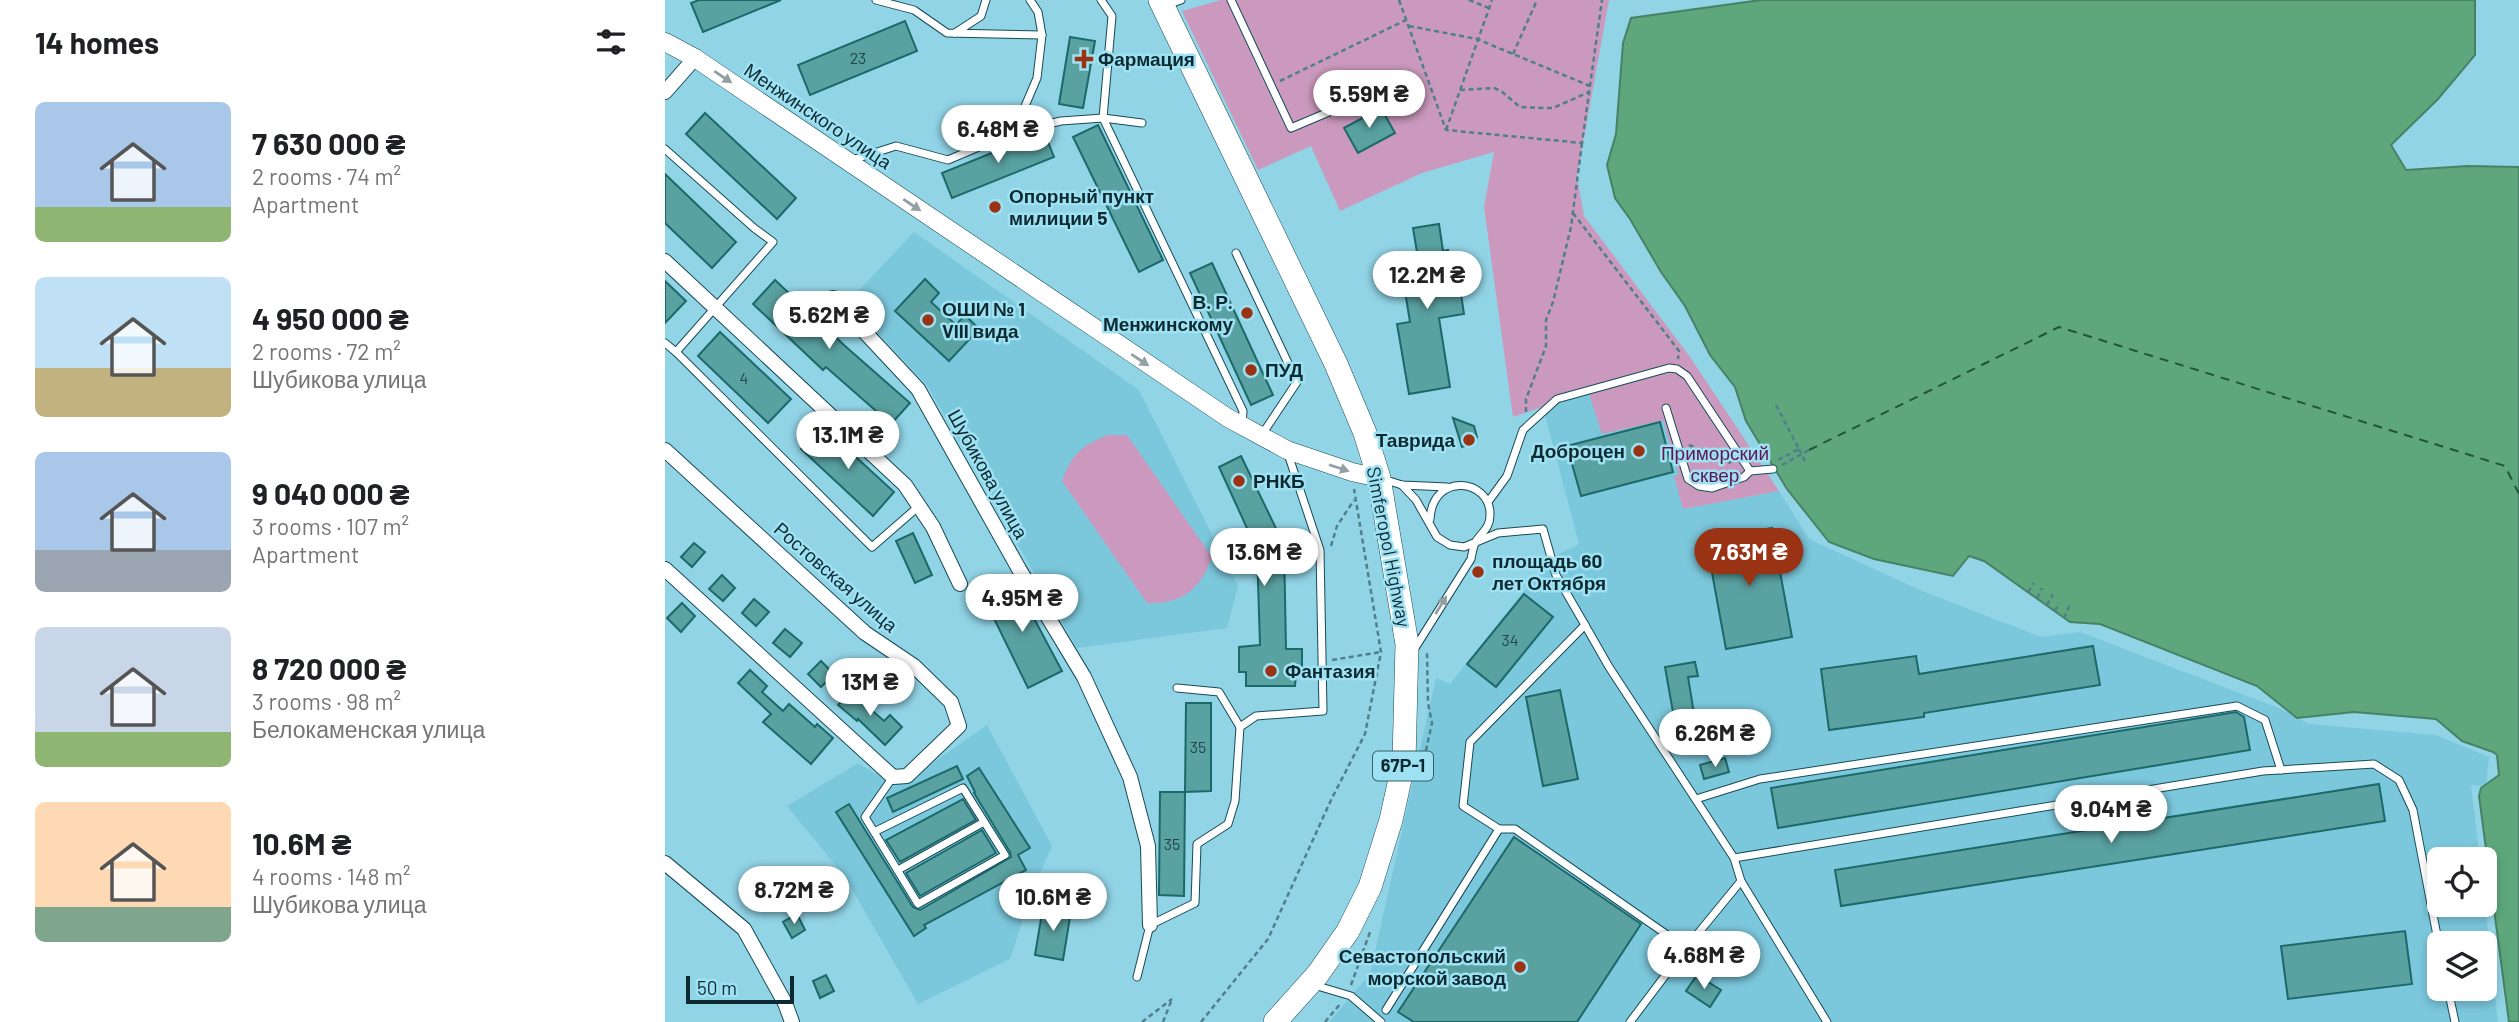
<!DOCTYPE html>
<meta charset="utf-8">
<style>
:root{--surface:#fff;--page:#f2f2f2;--text:#202124;--muted:#757577;--accent:#9a3314}
body{margin:0;font-family:Barlow,sans-serif;background:var(--page);color:var(--text);height:100vh;display:flex;flex-direction:column;font-size:26px;white-space:nowrap}
*{box-sizing:border-box;margin:0}
p{font-size:23px;color:var(--muted)}
.icon{flex:none;width:38px;height:38px;fill:none;stroke:currentColor;stroke-width:2;stroke-linecap:round;stroke-linejoin:round}
.map{position:relative;flex:1;overflow:hidden}
.panel{display:flex;flex-direction:column;background:var(--surface);width:665px}
.panel>*{flex:none}
.buttons{position:absolute;left:1762px;top:847px;display:grid;gap:14px}
.buttons a{display:grid;place-items:center;width:70px;height:70px;border-radius:10px;background:var(--surface);box-shadow:0 4px 10px #0003;font-size:35px}
.scale{position:absolute;left:21px;bottom:18px;width:108px;box-sizing:border-box;padding-left:7px;border:4px solid #0e2a31;border-top:0;font-size:19px;line-height:24px;white-space:nowrap;color:#0e2a31;-webkit-text-stroke:5px #9ee1f3;paint-order:stroke}
.price{position:absolute;translate:-50% -60px;padding:0 16px;border-radius:24px;background:#fff;color:#222;font-size:23px;line-height:46px;filter:drop-shadow(0 2px 4px #0008)}
.price::after{content:'';position:absolute;left:50%;top:42px;width:21px;height:16px;margin-left:-10px;background:inherit;clip-path:polygon(0 0,100% 0,50% 100%)}
.price.active{background:var(--accent);color:#fff}
ul{padding:0;list-style:none}
li{display:flex;align-items:center;gap:21px;height:175px;padding:0 35px}
li span{display:grid;place-items:center;flex:none;width:196px;height:140px;border-radius:10px;color:#555}
li>.icon{margin-inline-start:auto}
span .icon{width:84px;height:84px;fill:#fffc;stroke-width:1}
li b{font-size:30px}
h2{display:flex;justify-content:space-between;align-items:center;height:84px;padding:0 35px;font-size:30px}
main{display:flex;flex:1;min-height:0}
.map>svg:first-child{display:block}
.built{fill:#7bc7dc;fill-rule:evenodd}
.green{fill:#cb99bd}
.water{fill:#5ea77c;stroke:#468266;stroke-width:2}
.lines{fill:none;stroke-linecap:round;stroke-linejoin:round}
.ferry{stroke:#205639;stroke-width:2;stroke-dasharray:9 7;stroke-linecap:butt}
.building{fill:#5aa1a1;stroke:#1c696a;stroke-width:2}
.service-casing{stroke:#174b58;stroke-width:9}
.minor-casing{stroke:#174b58;stroke-width:16}
.tertiary-casing{stroke:#174b58;stroke-width:19}
.primary-casing{stroke:#174b58;stroke-width:24}
.path{stroke:#507f8c;stroke-width:2.5;stroke-dasharray:5 3.5;stroke-linecap:butt}
.service{stroke:#fff;stroke-width:7}
.minor{stroke:#fff;stroke-width:14}
.tertiary{stroke:#fff;stroke-width:18}
.primary{stroke:#fff;stroke-width:23}
.oneway{fill:#939fa2}
.poi-dot{fill:#9a3314;stroke:#9ee1f3;stroke-width:2.5}
.labels{text-anchor:middle;stroke-width:5;stroke-linejoin:round;paint-order:stroke}
.number-label{font-size:16px;fill:#21484d}
.shield{fill:#9ee1f3;stroke:#39616b;stroke-width:2}
.shield-label{font-size:18px;font-weight:bold;fill:#0e2a31}
.poi-label{font-size:19px;font-weight:bold;fill:#0e2a31;stroke:#9ee1f3;text-anchor:start}
.street-label{font-size:19px;fill:#0e2a31;stroke:#9ee1f3}
.park-label{font-size:19px;fill:#601653;stroke:#9ee1f3}
</style>
<main>
<section class="panel">
<h2>14 homes<svg class="icon" aria-label="filters" viewBox="0 0 24 24"><path d="M4 7h16M4 17h16"/><circle cx="9" cy="7" r="2"/><circle cx="15" cy="17" r="2"/></svg></h2>
<ul>
<li><span style="background:linear-gradient(#a9c7e8 75%,#8fb573 0)"><svg class="icon" aria-label="home" viewBox="0 0 24 24"><path d="M3 11l9-7 9 7M6 9v11h12V9"/></svg></span><div><b>7 630 000 ₴</b><p>2 rooms · 74 m²</p><p>Apartment</p></div></li>
<li><span style="background:linear-gradient(#bfe0f5 65%,#c2b280 0)"><svg class="icon" aria-label="home" viewBox="0 0 24 24"><path d="M3 11l9-7 9 7M6 9v11h12V9"/></svg></span><div><b>4 950 000 ₴</b><p>2 rooms · 72 m²</p><p>Шубикова улица</p></div></li>
<li><span style="background:linear-gradient(#a9c7e8 70%,#9aa5b1 0)"><svg class="icon" aria-label="home" viewBox="0 0 24 24"><path d="M3 11l9-7 9 7M6 9v11h12V9"/></svg></span><div><b>9 040 000 ₴</b><p>3 rooms · 107 m²</p><p>Apartment</p></div></li>
<li><span style="background:linear-gradient(#c9d6e8 75%,#8fb573 0)"><svg class="icon" aria-label="home" viewBox="0 0 24 24"><path d="M3 11l9-7 9 7M6 9v11h12V9"/></svg></span><div><b>8 720 000 ₴</b><p>3 rooms · 98 m²</p><p>Белокаменская улица</p></div></li>
<li><span style="background:linear-gradient(#ffd9b3 75%,#7fa58c 0)"><svg class="icon" aria-label="home" viewBox="0 0 24 24"><path d="M3 11l9-7 9 7M6 9v11h12V9"/></svg></span><div><b>10.6M ₴</b><p>4 rooms · 148 m²</p><p>Шубикова улица</p></div></li>
</ul>
</section>
<div class="map">
<svg width="1854" height="1022" viewBox="0 0 1854 1022">
<rect width="100%" height="100%" fill="#91d4e6"/>
<g class="built">
<path d="M249,232l225,158 99,196 -11,42 -150,20 -150,-263 -79,-83z"/>
<path d="M923,391l75,28 16,56 -4,1 8,33 96,-18 30,48 113,52 119,46 39,-5 201,77 28,15 127,11 53,22 -3,29 -15,-1 9,74h-41v46h46l13,117h-1169l41,-48 66,-296 14,6 73,-92 34,-37 22,-11 -36,-137zM1774,943h46v46h-46z"/>
<path d="M322,725l65,121 -21,48 -21,65 -92,45 -73,-127 -58,-71 71,-43 35,21 11,-1z"/>
</g>
<g class="green">
<path d="M556,0h388l-32,177 7,39 106,141 89,134 -96,18 -9,-33 5,-1 -16,-55 -61,14 -14,-43 -75,26 -29,-210 10,-55 -72,21 -82,38 -29,-65 -53,24 -76,-159z"/>
<path d="M443,435h19l85,122c-12,33 -30,47 -65,46l-85,-122c9,-26 20,-36 46,-46z"/>
</g>
<path class="water" d="M1096,0h714v55l-37,44 -47,46 15,25 62,-4 51,1v855h-10l-30,-226 2,-8 18,-13 -2,-20 -4,-3 -31,-11 -26,-22 -82,-7 -57,6 -40,-32 -157,-62 -30,-2 -86,-61 -15,-5 -16,20 -79,-17 -45,-17 -42,-53 -41,-68 -11,-34 -25,-32 -25,-49 -24,-34 -31,-53 -15,-21 -8,-33 9,-31 7,-91 8,-25z"/>
<g class="lines">
<path class="ferry" d="M1144,450l250,-123 446,139 14,28"/>
</g>
<g class="building">
<path d="M34,0h82l-78,32 -12,-29z"/>
<path d="M240,21l12,30 -107,44 -12,-30z"/>
<path d="M405,37l25,4 -12,67 -24,-4z"/>
<path d="M716,108l14,25 -37,20 -14,-25z"/>
<path d="M40,113l91,85 -19,21 -91,-85z"/>
<path d="M433,125l65,135 -24,12 -66,-135z"/>
<path d="M379,132l10,25 -102,41 -10,-25z"/>
<path d="M0,174l71,68 -24,26 -47,-45z"/>
<path d="M774,224l4,27 5,-1 8,45 5,-1 3,20 -25,4 11,69 -41,7 -12,-70 13,-2 -11,-67 18,-3 -4,-24z"/>
<path d="M547,263l61,132 -22,10 -61,-132z"/>
<path d="M260,279l14,14 -8,9 25,23 9,-10 14,14 -30,32 -54,-50z"/>
<path d="M110,280l70,66 65,57 -19,21 -65,-57 -3,3 -70,-66z"/>
<path d="M0,281l21,20 -21,22z"/>
<path d="M55,332l71,67 -23,24 -70,-67z"/>
<path d="M788,418l21,8 3,11 -2,5 -13,5z"/>
<path d="M995,422l13,50 -92,24 -14,-50z"/>
<path d="M157,426l72,66 -21,24 -72,-67z"/>
<path d="M576,456l43,89 2,104h16v26l-6,-1 -1,12h-49v-14h-7v-25l21,-2 -3,-95 -38,-83z"/>
<path d="M1107,528l20,109 -66,12 -20,-109z"/>
<path d="M248,533l19,42 -17,8 -19,-42z"/>
<path d="M29,543l11,9 -13,15 -11,-10z"/>
<path d="M57,575l13,13 -12,13 -14,-12z"/>
<path d="M348,579l49,92 -34,17 -46,-94z"/>
<path d="M859,594l29,23 -57,70 -29,-23z"/>
<path d="M89,599l15,13 -13,14 -14,-13z"/>
<path d="M17,603l13,13 -14,16 -14,-14z"/>
<path d="M120,629l17,14 -12,14 -17,-14z"/>
<path d="M1428,646l7,39 -176,28v4l-95,13 -8,-61 95,-13 3,18z"/>
<path d="M156,661l13,13 -13,13 -13,-13z"/>
<path d="M1030,662l3,14 -10,1 8,49 -20,3 -11,-62z"/>
<path d="M85,670l17,16 -5,6 21,19 6,-7 26,23 2,-3 16,14 -22,26 -48,-42 8,-8 -33,-31z"/>
<path d="M895,690l18,89 -35,7 -17,-89z"/>
<path d="M185,691l34,30 6,-6 12,12 -17,18 -27,-26 -1,2 -19,-16z"/>
<path d="M521,703h25v88l-26,1z"/>
<path d="M1571,712l8,5 6,33 -472,78 -7,-40z"/>
<path d="M1060,758l4,14 -25,7 -4,-14z"/>
<path d="M292,766l6,13 -70,33 -6,-14z"/>
<path d="M314,768l51,80 -12,7 8,15 -102,55 2,3 -12,8 -78,-124 13,-8 64,103 7,3 91,-53 -1,-5 -36,-59 1,-1 -8,-16z"/>
<path d="M1714,784l6,37 -544,85 -6,-36z"/>
<path d="M495,792h25l-1,104 -25,-1z"/>
<path d="M298,799l13,21 -76,42 -14,-22z"/>
<path d="M317,830l14,23 -76,43 -14,-23z"/>
<path d="M849,837l127,87 -64,98h-163l-16,-10z"/>
<path d="M378,907l28,4 -8,49 -28,-5z"/>
<path d="M132,914l8,16 -13,8 -9,-16z"/>
<path d="M1740,931l7,53 -124,15 -7,-53z"/>
<path d="M161,975l8,16 -14,7 -7,-17z"/>
<path d="M1032,975l24,15 -11,17 -24,-16z"/>
</g>
<g class="lines">
<defs>
<g id="service">
<path d="M365,0l8,12 4,23"/>
<path d="M436,0l11,16 -9,102 140,293 -1,13"/>
<path d="M566,0l60,128 85,-36"/>
<path d="M502,5l14,-5"/>
<path d="M290,33l26,-17 5,-16"/>
<path d="M349,132l47,-11 42,-3 39,5"/>
<path d="M0,149l89,79 19,14 -97,110 -11,-9"/>
<path d="M187,160l44,-14 52,14 66,-28 23,-54 5,-43 -95,-2 -33,-23 -38,-10"/>
<path d="M571,253l61,129 -36,54"/>
<path d="M11,352l196,195 47,-41"/>
<path d="M1001,408l22,71 11,7 13,2 32,-11 6,-6"/>
<path d="M718,479l19,6 45,2"/>
<path d="M737,485l14,15 21,37 13,8 14,2 34,-14 45,-4 13,46 29,50 24,42 125,191 7,23 -55,67 -56,74"/>
<path d="M823,502l19,-26 16,-46 34,-31 112,-31 8,1 10,7 63,95 23,-2"/>
<path d="M750,648l56,-89c1,-5 2,-11 4,-16 6,-11 15,-14 15,-28 1,-36 -57,-44 -60,4"/>
<path d="M512,688l42,4 21,35"/>
<path d="M1031,799l64,-20 477,-73 28,14 16,50"/>
<path d="M834,829l-36,-23 7,-64 115,-117"/>
<path d="M209,832l89,-44 42,67 -87,49 -53,-87 28,-40"/>
<path d="M1069,858l529,-87 111,-7 25,16 14,30 26,136"/>
<path d="M233,870l86,-48"/>
<path d="M1076,881l86,141"/>
<path d="M472,977l13,-52 45,-22 2,-59 31,-20 7,-23 5,-74 16,-11 67,-5 -3,-161 -32,-96"/>
<path d="M649,985l37,11 30,26"/>
<path d="M1783,989l7,33"/>
<path d="M721,1010l113,-181h16l171,119"/>
</g>
<g id="minor">
<path d="M0,92l30,-34"/>
<path d="M0,261l240,224 28,42 27,57"/>
<path d="M168,298l85,91 101,180 65,108 46,100 18,69 2,79"/>
<path d="M0,450l200,183 49,33 37,36 8,24 -52,50 -14,1 -228,-208"/>
<path d="M0,863l79,66 41,74 7,19"/>
</g>
<path id="tertiary" d="M0,42l30,16 533,360 59,32 65,22 27,6"/>
<path id="primary" d="M495,0l176,364 29,69 14,45 28,166 -3,117 -13,59 -21,67 -22,44 -30,43 -43,48"/>
</defs>
<use href="#service" class="service-casing"/>
<use href="#minor" class="minor-casing"/>
<use href="#tertiary" class="tertiary-casing"/>
<use href="#primary" class="primary-casing"/>
<g class="path">
<path d="M734,0l47,130 136,13 20,-143"/>
<path d="M804,0l20,8"/>
<path d="M744,26l68,13 113,47"/>
<path d="M848,54l24,-54"/>
<path d="M615,81l126,-61"/>
<path d="M795,90l34,-2 7,3 19,16 25,1h8l36,-16"/>
<path d="M781,130l46,-130"/>
<path d="M908,213l106,138 -1,8"/>
<path d="M1111,405l23,44 -21,11"/>
<path d="M861,412v-13l20,-53v-26l7,-18 18,-75 11,-84"/>
<path d="M1024,445l42,18"/>
<path d="M1134,449l6,12"/>
<path d="M1117,465l27,-15"/>
<path d="M666,546l6,-20 17,-26"/>
<path d="M1363,592l6,-9"/>
<path d="M1372,598l5,-10"/>
<path d="M1382,605l6,-11"/>
<path d="M1390,611l4,-8"/>
<path d="M1399,618l6,-13"/>
<path d="M667,660l49,-8"/>
<path d="M759,759l8,-36 -4,-20 -1,-52"/>
<path d="M686,985l19,-53"/>
<path d="M477,1022l30,-23"/>
<path d="M498,1022l9,-23"/>
<path d="M536,1022l67,-83 63,-139 34,-66 16,-82 -27,-163"/>
<path d="M660,1022l16,-19"/>
</g>
<use href="#service" class="service"/>
<use href="#minor" class="minor"/>
<use href="#tertiary" class="tertiary"/>
<use href="#primary" class="primary"/>
</g>
<defs><path id="oneway-solid" d="M-6-.8H1V-3.2L6.5 0L1 3.2V.8H-6Z" transform="scale(1.75)"/></defs>
<g class="oneway">
<use href="#oneway-solid" transform="translate(58 77) rotate(34)"/>
<use href="#oneway-solid" transform="translate(247 205) rotate(34)"/>
<use href="#oneway-solid" transform="translate(475 360) rotate(34)"/>
<use href="#oneway-solid" transform="translate(674 468) rotate(18)"/>
<use href="#oneway-solid" transform="translate(776 605) rotate(-58)"/>
</g>
<g class="poi-dot">
<path d="M415.5 48.5h7v7h7v7h-7v7h-7v-7h-7v-7h7z"/>
<circle cx="330" cy="207" r="7"/>
<circle cx="582" cy="313" r="7"/>
<circle cx="263" cy="320" r="7"/>
<circle cx="586" cy="370" r="7"/>
<circle cx="804" cy="440" r="7"/>
<circle cx="974" cy="451" r="7"/>
<circle cx="574" cy="481" r="7"/>
<circle cx="813" cy="572" r="7"/>
<circle cx="606" cy="671" r="7"/>
<circle cx="855" cy="967" r="7"/>
</g>
<g class="labels">
<g class="number-label">
<text x="193" y="64">23</text>
<text x="79" y="384">4</text>
<text x="845" y="646">34</text>
<text x="533" y="753">35</text>
<text x="507" y="850">35</text>
</g>
<rect class="shield" x="708" y="751.5" width="60" height="29" rx="5"/>
<g class="shield-label">
<text x="738" y="772">67Р-1</text>
</g>
<g class="poi-label">
<text x="433" y="66">Фармация</text>
<text x="344" y="203">Опорный пункт<tspan x="344" dy="22">милиции 5</tspan></text>
<text x="568" y="309" text-anchor="end">В. Р.<tspan x="568" dy="22">Менжинскому</tspan></text>
<text x="277" y="316">ОШИ № 1<tspan x="277" dy="22">VIII вида</tspan></text>
<text x="600" y="377">ПУД</text>
<text x="790" y="447" text-anchor="end">Таврида</text>
<text x="960" y="458" text-anchor="end">Доброцен</text>
<text x="588" y="488">РНКБ</text>
<text x="827" y="568">площадь 60<tspan x="827" dy="22">лет Октября</tspan></text>
<text x="620" y="678">Фантазия</text>
<text x="841" y="963" text-anchor="end">Севастопольский<tspan x="841" dy="22">морской завод</tspan></text>
</g>
<g class="street-label">
<text transform="translate(153 116) rotate(34)" y="7">Менжинского улица</text>
<text transform="translate(323 474) rotate(61)" y="7">Шубикова улица</text>
<text transform="translate(724 547) rotate(79)" y="7">Simferopol Highway</text>
<text transform="translate(171 577) rotate(41)" y="7">Ростовская улица</text>
</g>
<g class="park-label">
<text x="1050" y="460">Приморский<tspan x="1050" dy="22">сквер</tspan></text>
</g>
</g>
</svg>
<div class="buttons">
<a><svg class="icon" aria-label="locate" viewBox="0 0 24 24"><circle cx="12" cy="12" r="6"/><path d="M12 2v4M12 18v4M2 12h4M18 12h4"/></svg></a>
<a><svg class="icon" aria-label="layers" viewBox="0 0 24 24"><path d="M12 4l9 5-9 5-9-5zM3 14l9 5 9-5"/></svg></a>
</div>
<div class="scale">50 m</div>
<b class="price" style="left:704px;top:130px">5.59M ₴</b>
<b class="price" style="left:333px;top:165px">6.48M ₴</b>
<b class="price" style="left:762px;top:311px">12.2M ₴</b>
<b class="price" style="left:164px;top:351px">5.62M ₴</b>
<b class="price" style="left:183px;top:471px">13.1M ₴</b>
<b class="price" style="left:599px;top:588px">13.6M ₴</b>
<b class="price active" style="left:1084px;top:588px">7.63M ₴</b>
<b class="price" style="left:357px;top:634px">4.95M ₴</b>
<b class="price" style="left:205px;top:718px">13M ₴</b>
<b class="price" style="left:1050px;top:769px">6.26M ₴</b>
<b class="price" style="left:1446px;top:845px">9.04M ₴</b>
<b class="price" style="left:129px;top:926px">8.72M ₴</b>
<b class="price" style="left:388px;top:933px">10.6M ₴</b>
<b class="price" style="left:1039px;top:991px">4.68M ₴</b>
</div>
</main>
